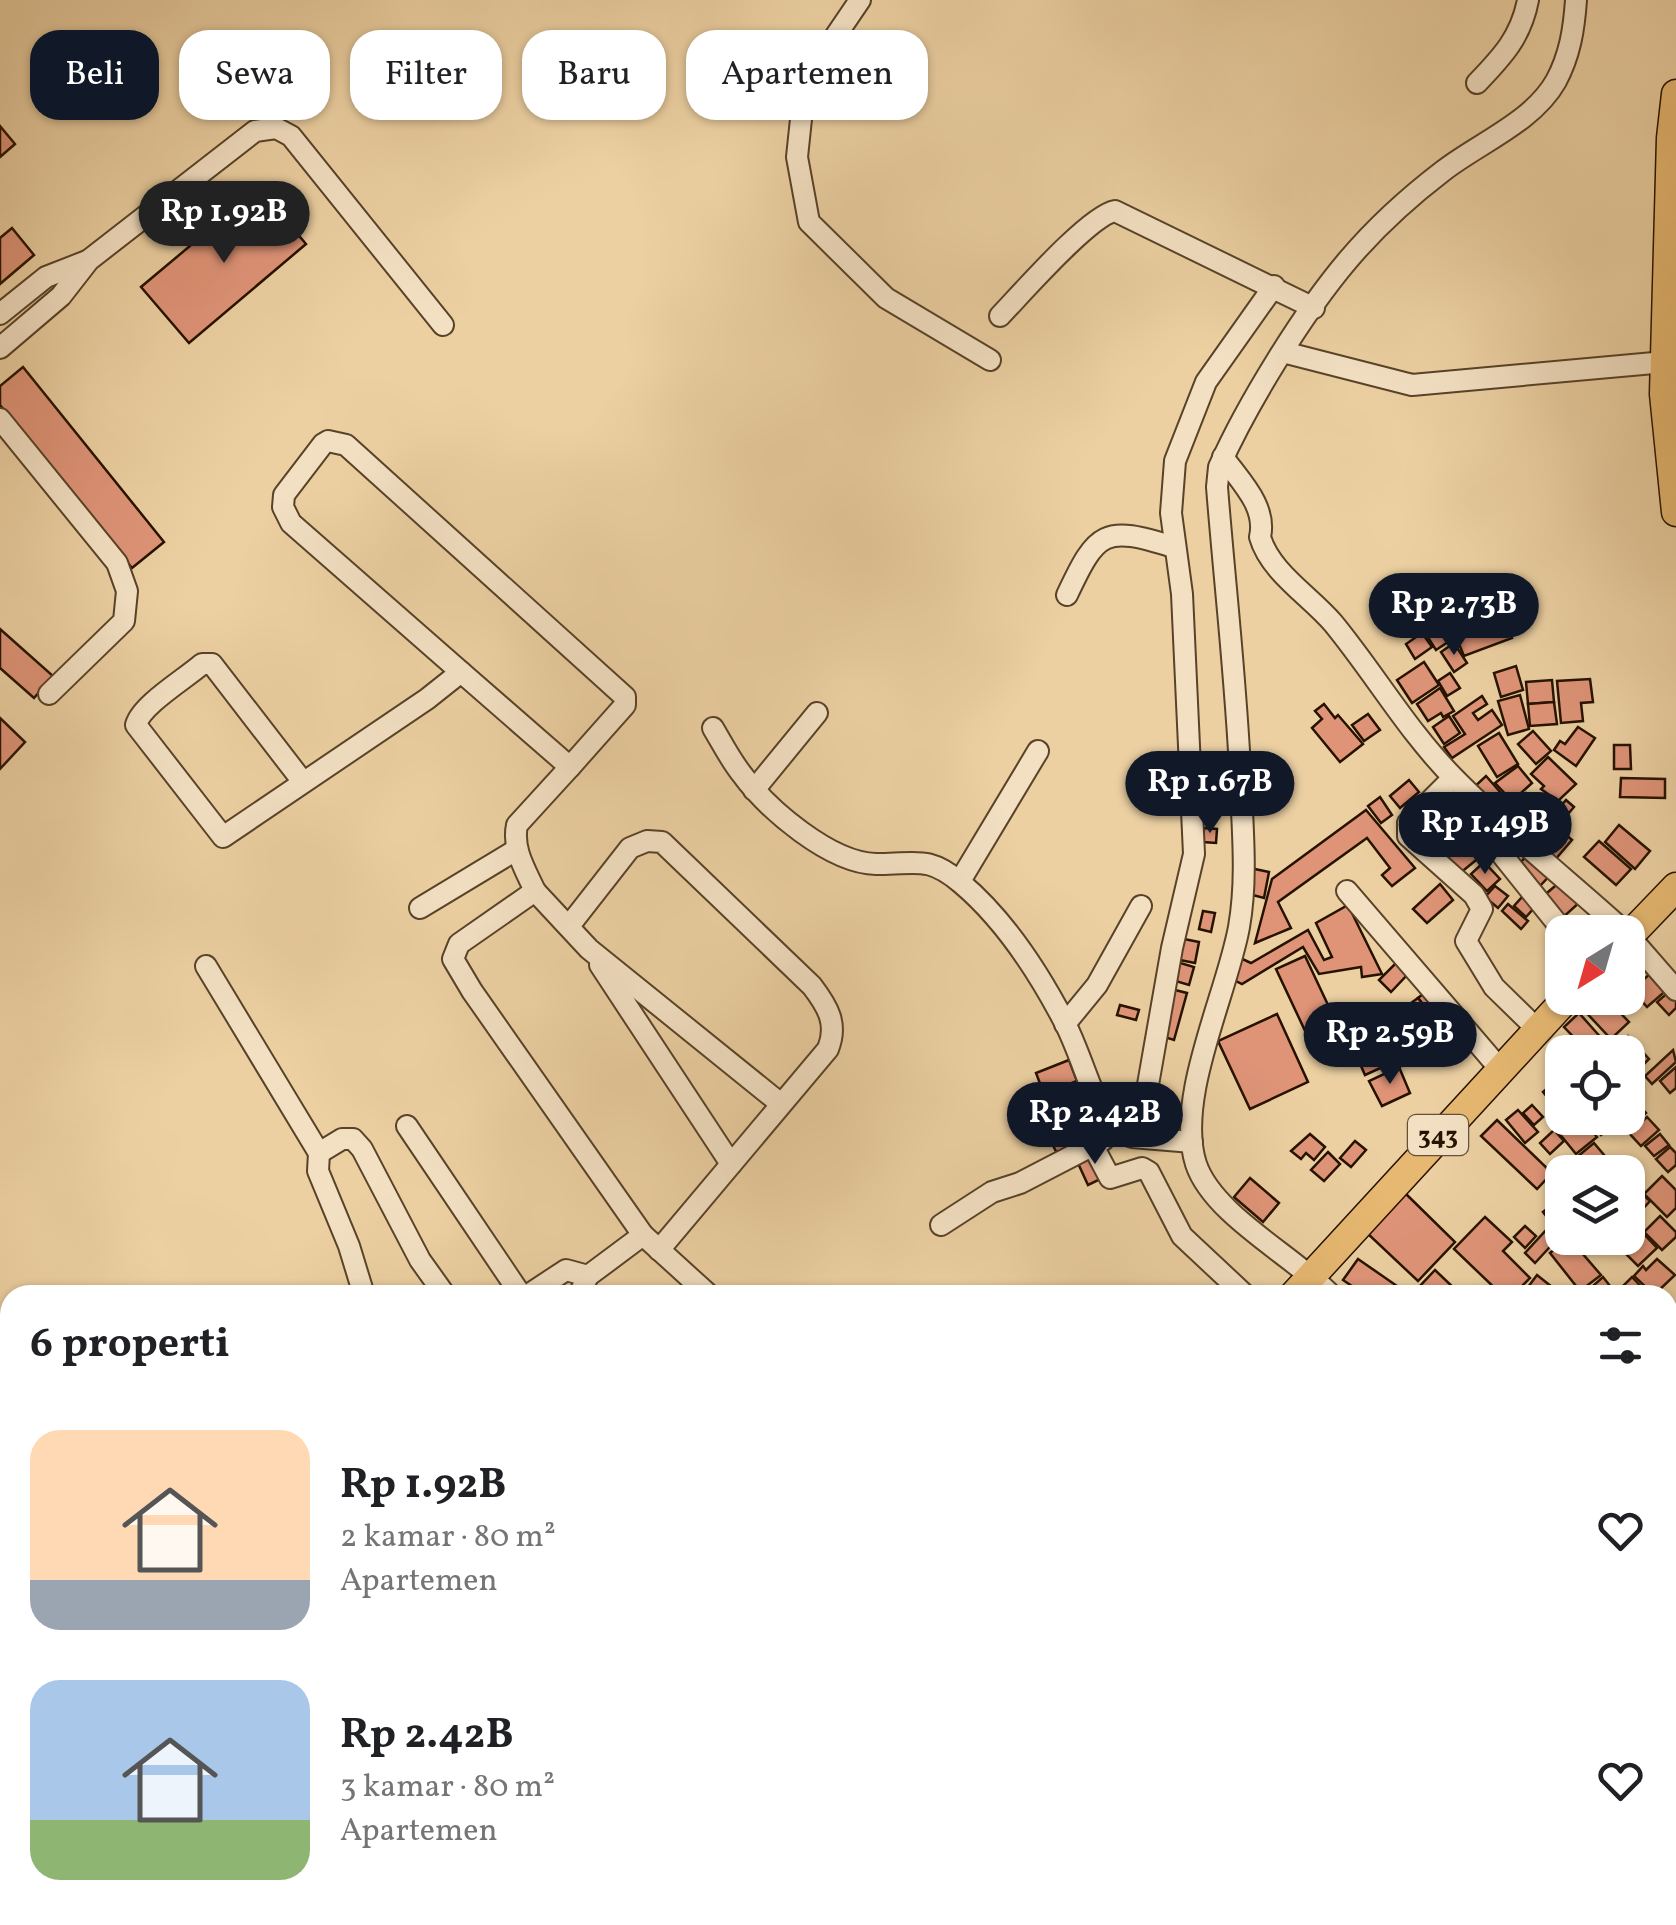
<!DOCTYPE html>
<html lang="id">
<meta charset="utf-8">
<style>
:root{--surface:#fff;--page:#f6f6f6;--text:#202124;--muted:#757577;--accent:#111827}
body{margin:0;font-family:Vollkorn,serif;background:var(--page);color:var(--text);height:100vh;display:flex;flex-direction:column;font-size:38px;white-space:nowrap}
*{box-sizing:border-box;margin:0}
p{font-size:32px;color:var(--muted)}
.icon{flex:none;width:55px;height:55px;fill:none;stroke:currentColor;stroke-width:2;stroke-linecap:round;stroke-linejoin:round}
.map{position:relative;flex:1;overflow:hidden}
.details{position:absolute;left:0px;top:1285px;width:1678px;height:640px;display:flex;flex-direction:column;background:var(--surface);border-radius:30px 30px 0 0;box-shadow:0 2px 8px #0004}
.details>*{flex:none}
.guide{position:absolute;left:30px;top:30px;width:1000px;height:90px;display:flex;gap:20px}
.needle{width:65px;rotate:217deg}
.tools{position:absolute;left:1545px;top:915px;display:grid;gap:20px}
.tools a{display:grid;place-items:center;width:100px;height:100px;border-radius:20px;background:var(--surface);box-shadow:0 2px 8px #0004;font-size:50px}
.price{position:absolute;translate:-50% -85px;padding:0 22px;border-radius:35px;background:var(--accent);color:#fff;font-size:32px;line-height:65px;filter:drop-shadow(0 2px 5px #0008)}
.price::after{content:'';position:absolute;left:50%;top:60px;width:30px;height:22px;margin-left:-15px;background:inherit;clip-path:polygon(0 0,100% 0,50% 100%)}
.price.active{background:#222;color:#fff}
ul{padding:0;list-style:none}
li{display:flex;align-items:center;gap:30px;height:250px;padding:0 30px}
li span{display:grid;place-items:center;flex:none;width:280px;height:200px;border-radius:30px;color:#555}
li>.icon{margin-inline-start:auto}
span .icon{width:120px;height:120px;fill:#fffc;stroke-width:1}
li b{font-size:42px}
h2{display:flex;justify-content:space-between;align-items:center;height:120px;padding:0 30px;font-size:42px}
.chip{padding:0 35px;border-radius:30px;background:var(--surface);box-shadow:0 2px 8px #0004;font-size:35px;line-height:90px}
.chip.active{background:var(--accent);color:#fff}
.map>svg:first-child{display:block}
.building{fill:#df9478;stroke:#261200;stroke-width:2.5}
.lines{fill:none;stroke-linecap:round;stroke-linejoin:round}
.minor-casing{stroke:#584228;stroke-width:24}
.major-casing{stroke:#261200;stroke-width:31}
.minor{stroke:#f3e0c3;stroke-width:20}
.major{stroke:#e6b871;stroke-width:28}
.labels{text-anchor:middle;stroke-width:10;stroke-linejoin:round;paint-order:stroke}
.shield{fill:#f3e0c3;stroke:#64503a;stroke-width:2.5}
.shield-label{font-size:25px;font-weight:bold;fill:#261200}
</style>
<div class="map">
<svg width="1676" height="1925" viewBox="0 0 1676 1925">
<rect width="100%" height="100%" fill="#ecd0a2"/>
<filter id="stains"><feTurbulence type="fractalNoise" baseFrequency=".002" numOctaves="4"/><feColorMatrix values="0 0 0 0 .2 0 0 0 0 .09 0 0 0 0 .02 0 0 0 .5 -.17"/></filter>
<radialGradient id="worn" r=".72"><stop offset=".6" stop-color="#630" stop-opacity="0"/><stop offset="1" stop-color="#630" stop-opacity=".3"/></radialGradient>
<g class="building">
<path d="M0,126l15,18 -15,13z"/>
<path d="M259,188l47,56 -117,99 -48,-56z"/>
<path d="M12,228l22,27 -34,29v-46z"/>
<path d="M23,367l141,175 -32,26 -132,-163v-19z"/>
<path d="M1492,594l10,24 -46,20 -11,-24z"/>
<path d="M1434,620l14,22 -12,8 -14,-22z"/>
<path d="M1506,621l6,17 -48,18 -7,-17z"/>
<path d="M0,629l53,47 -19,22 -34,-30z"/>
<path d="M1422,633l10,14 -17,12 -9,-15z"/>
<path d="M1454,643l13,20 -13,9 -13,-20z"/>
<path d="M1424,662l15,23 -27,18 -15,-23z"/>
<path d="M1516,666l7,24 -22,7 -7,-24z"/>
<path d="M1450,673l10,15 -13,8 -9,-15z"/>
<path d="M1590,679l3,23 -12,1 2,18 -22,2 -4,-42z"/>
<path d="M1552,680l2,22 -26,2 -2,-22z"/>
<path d="M1440,688l14,23 -11,6 -2,-4 -13,8 -11,-17z"/>
<path d="M1520,695l9,34 -21,6 -10,-34z"/>
<path d="M1482,696l5,8 -14,9 5,7 14,-10 10,15 -50,33 -8,-11 21,-13 -12,-18z"/>
<path d="M1554,702l3,22 -27,2 -2,-22z"/>
<path d="M1324,704l11,14 3,-3 25,29 -23,18 -28,-34 10,-9 -7,-8z"/>
<path d="M1368,714l12,16 -16,11 -12,-16z"/>
<path d="M1449,716l11,17 -16,11 -11,-17z"/>
<path d="M0,718l25,24 -25,27z"/>
<path d="M1578,727l17,11 -19,28 -22,-16 6,-9 5,3z"/>
<path d="M1533,731l18,20 -15,13 -18,-20z"/>
<path d="M1499,733l19,31 -21,13 -19,-31z"/>
<path d="M1614,745h16l1,24h-17z"/>
<path d="M1548,757l28,27 -18,17 -17,-12 3,-3 -13,-12z"/>
<path d="M1518,766l14,17 -20,18 -17,-18z"/>
<path d="M1486,776l22,25 -14,13 -22,-25z"/>
<path d="M1621,778l44,1v19l-45,-1z"/>
<path d="M1409,780l10,12 -19,16 -10,-12z"/>
<path d="M1526,793l16,17 -25,23 -6,-6 12,-10 -11,-12z"/>
<path d="M1380,797l12,18 -11,8 -13,-17z"/>
<path d="M1566,800l8,7 -23,27 -14,-12 17,-21 6,6z"/>
<path d="M1477,802l15,16 -45,39 -15,-17z"/>
<path d="M1366,810l49,58 -23,18 -10,-11 8,-7 -23,-30 -89,64 13,26 -36,15 17,-64z"/>
<path d="M1490,823l13,15 -44,36 -13,-15z"/>
<path d="M1619,825l31,26 -15,18 -30,-27z"/>
<path d="M1204,828l13,1 -1,14 -13,-1z"/>
<path d="M1559,829l13,11 -18,21 -13,-12z"/>
<path d="M1599,841l32,28 -15,16 -32,-28z"/>
<path d="M1527,855l27,16 -16,17 -22,-20z"/>
<path d="M1484,862l16,17 -13,12 -16,-17z"/>
<path d="M1250,868l19,4 -5,26 -19,-5z"/>
<path d="M1561,881l19,21 -20,18 -19,-22z"/>
<path d="M1440,884l13,16 -26,23 -14,-14z"/>
<path d="M1495,886l13,10 -10,12 -13,-11z"/>
<path d="M1522,897l12,11 -8,9 -12,-11z"/>
<path d="M1508,904l20,17 -7,8 -19,-18z"/>
<path d="M1348,905l34,69 -20,3 -1,-10 -42,7 -16,-27 -61,37 -12,-6 6,-22 15,7 57,-33 16,30 8,-3 -16,-34z"/>
<path d="M1203,911l12,2 -4,19 -12,-3z"/>
<path d="M1184,939l15,3 -4,21 -15,-3z"/>
<path d="M1305,956l39,83 -29,13 -39,-83z"/>
<path d="M1177,962l17,5 -5,18 -17,-5z"/>
<path d="M1397,962l11,12 -17,18 -12,-12z"/>
<path d="M1653,971l16,17 -22,19 -15,-17z"/>
<path d="M1171,989l16,4 -13,47 -16,-5z"/>
<path d="M1428,990l35,46 -10,7 -35,-45z"/>
<path d="M1671,990l5,6v12l-7,7 -12,-13z"/>
<path d="M1418,998l35,45 -10,8 -36,-45z"/>
<path d="M1589,998h17l23,24 -18,17 -31,-33z"/>
<path d="M1120,1005l19,5 -3,10 -19,-5z"/>
<path d="M1407,1006l36,45 -10,9 -36,-46z"/>
<path d="M1579,1013l25,28 -13,11h-3l-24,-25z"/>
<path d="M1277,1014l31,68 -58,27 -32,-68z"/>
<path d="M1628,1036l21,23 -12,12 -9,-9v-10h-9l-4,-4z"/>
<path d="M1388,1044l8,17 -31,14 -7,-16z"/>
<path d="M1673,1050l3,12 -24,22 -7,-8z"/>
<path d="M1069,1060l8,21 -33,13 -8,-21z"/>
<path d="M1399,1067l11,26 -28,13 -13,-25z"/>
<path d="M1676,1067v21l-6,5 -10,-12z"/>
<path d="M1562,1076v40l-19,-24z"/>
<path d="M1073,1086l3,11 7,-3 4,10 -8,3 2,6 -17,7 -10,-27z"/>
<path d="M1054,1096l7,26 -14,4 -7,-26z"/>
<path d="M1635,1101l11,12 -20,19 -12,-12 14,-2v-10z"/>
<path d="M1532,1105l11,12 -9,8 -11,-12z"/>
<path d="M1518,1110l20,22 -13,11 -19,-23z"/>
<path d="M1647,1117l12,13 -18,16 -12,-13z"/>
<path d="M1566,1118h15l16,19 -21,17 -22,-27z"/>
<path d="M1585,1118h23l6,6 -13,11z"/>
<path d="M1077,1119l12,23 -30,15 -12,-23z"/>
<path d="M1497,1120l55,53 -15,16 -56,-53z"/>
<path d="M1554,1130l10,11 -14,13 -10,-11z"/>
<path d="M1310,1134l15,13 -11,13 -8,-7 -5,6 -10,-8z"/>
<path d="M1660,1134l9,11 -15,11 -9,-10z"/>
<path d="M1355,1141l11,9 -15,17 -11,-9z"/>
<path d="M1594,1143l16,19 -13,10h-25l-6,-6z"/>
<path d="M1670,1147l6,6v12l-8,7 -12,-13z"/>
<path d="M1102,1149l11,24 -25,12 -11,-24z"/>
<path d="M1328,1152l12,12 -16,17 -13,-11z"/>
<path d="M1662,1176l14,14v18l-9,9 -23,-23z"/>
<path d="M1250,1178l29,25 -16,19 -29,-25z"/>
<path d="M1628,1181l22,20 -12,13 -7,-7 -3,4z"/>
<path d="M1405,1193l50,49 -37,39 -51,-48z"/>
<path d="M1558,1200l4,5v10l-10,9 -9,-12z"/>
<path d="M1660,1216l16,16v5l-14,13 -18,-18z"/>
<path d="M1485,1217l27,25 -9,9 27,27 -17,17h-11l-48,-46z"/>
<path d="M1525,1226l11,10 -11,12 -11,-11z"/>
<path d="M1548,1228l11,9 -24,26 -10,-10z"/>
<path d="M1641,1231l16,17 -19,18 -16,-16z"/>
<path d="M1569,1238l32,37 -21,16 -30,-38z"/>
<path d="M1358,1259l39,27 -6,9h-26l-22,-15z"/>
<path d="M1657,1259l18,16 -21,20 -20,-19 9,-10 3,4z"/>
<path d="M1435,1270l20,19 -5,6h-20l-10,-9z"/>
<path d="M1537,1275l25,20h-40z"/>
<path d="M1603,1277l14,18h-27l7,-5 -3,-5z"/>
<path d="M1632,1277l17,18 -33,-2z"/>
<path d="M1672,1682l4,2v31l-8,-4v-17z"/>
<path d="M1671,1751l5,2v32l-8,-5v-24z"/>
<path d="M1668,1855l8,5v17l-5,10 -3,-2z"/>
<path d="M1145,1915h50l14,10h-49z"/>
<path d="M1600,1915h31l8,5 -3,5h-44z"/>
</g>
<g class="lines">
<defs>
<g id="minor">
<path d="M860,0l-55,81 -8,76 12,65 77,76 104,62"/>
<path d="M1477,83c25,-26 44,-46 51,-83"/>
<path d="M0,314l46,-37 41,-16"/>
<path d="M1000,316c22,-23 89,-100 115,-105l199,97"/>
<path d="M0,348l61,-52 28,-36 166,-129 21,-3 15,8 152,189"/>
<path d="M1283,352l129,33 253,-23"/>
<path d="M0,419l117,144 10,28 -3,30 -75,73"/>
<path d="M1223,457c17,24 44,49 37,80 10,35 50,59 73,86 42,51 75,109 122,156 54,55 114,102 170,153"/>
<path d="M1067,595c30,-64 37,-70 106,-48"/>
<path d="M461,672l-170,-149 -8,-16 1,-12 39,-51 5,-3 18,4 279,252v8l-55,62"/>
<path d="M713,728c9,15 17,31 28,45 26,36 89,90 135,91 38,1 51,-10 85,19 44,37 78,90 104,140 17,34 26,72 45,105l22,9 60,5"/>
<path d="M1453,778l-45,45v13l66,59 8,14 -16,32 28,46 43,42"/>
<path d="M303,782l-91,-118h-10c-17,15 -61,41 -66,61l87,112 204,-138 34,-27 109,95 -53,58c-5,24 8,44 18,66l-76,53 -6,15 19,32 171,244 66,60"/>
<path d="M754,790l63,-77"/>
<path d="M1503,825v31l61,76"/>
<path d="M960,881l78,-130"/>
<path d="M535,891l54,58 192,155"/>
<path d="M1347,891l153,178"/>
<path d="M420,908l96,-58"/>
<path d="M569,926l61,-78 17,-7 15,1 150,144c16,21 26,38 16,63l-169,201"/>
<path d="M1628,935l48,55"/>
<path d="M600,965l131,199"/>
<path d="M206,966l113,187 -1,18 31,75 15,49"/>
<path d="M1065,1024l32,-39 44,-79"/>
<path d="M407,1126l114,169"/>
<path d="M1146,1137v-41l26,-148 22,-94 -12,-260 -11,-81 4,-52 31,-79 68,-96"/>
<path d="M1093,1146l17,32 32,-10 7,4 33,64 63,59"/>
<path d="M319,1153l23,-14h11l9,10 58,111 25,35"/>
<path d="M941,1225l51,-33 28,-9 83,-43"/>
<path d="M528,1295l38,-25 22,6"/>
<path d="M579,1295l9,-19 55,-41"/>
<path d="M1331,1295c-37,-39 -118,-80 -135,-131 -21,-66 31,-170 43,-237 8,-45 4,-92 2,-137 -4,-102 -16,-202 -24,-303l2,-20c28,-63 84,-154 129,-207 28,-33 61,-63 95,-89 36,-28 90,-49 113,-90 14,-26 18,-52 20,-81"/>
<path d="M0,1536l10,-14"/>
<path d="M1668,1547l8,5"/>
<path d="M0,1554v5"/>
<path d="M1668,1593l8,5"/>
<path d="M1668,1891l8,4"/>
<path d="M371,1915l10,10"/>
<path d="M784,1915l14,10"/>
<path d="M1080,1915l14,10"/>
<path d="M0,1918l8,7"/>
<path d="M129,1925l5,-10"/>
<path d="M182,1925l5,-10"/>
<path d="M961,1925l8,-10"/>
<path d="M1590,1925l6,-10"/>
<path d="M1672,1925l4,-8"/>
</g>
<g id="major">
<path d="M1676,94l-5,44 -7,256 12,118"/>
<path d="M1628,937l48,-50"/>
<path d="M1294,1295l273,-297"/>
<path d="M750,1925l7,-10"/>
</g>
</defs>
<use href="#minor" class="minor-casing"/>
<use href="#major" class="major-casing"/>
<use href="#minor" class="minor"/>
<use href="#major" class="major"/>
</g>
<g class="labels">
<rect class="shield" x="1408" y="1115" width="60" height="40" rx="8"/>
<g class="shield-label">
<text x="1438" y="1144">343</text>
</g>
</g>
<rect width="100%" height="100%" filter="url(#stains)"/>
<rect width="100%" height="100%" fill="url(#worn)"/>
</svg>
<div class="tools">
<a><svg class="needle" viewBox="-14 -14 28 28"><path d="M0-13l5 13h-10z" fill="#e53935"/><path d="M0 13l5-13h-10z" fill="#757577"/></svg></a>
<a><svg class="icon" aria-label="locate" viewBox="0 0 24 24"><circle cx="12" cy="12" r="6"/><path d="M12 2v4M12 18v4M2 12h4M18 12h4"/></svg></a>
<a><svg class="icon" aria-label="layers" viewBox="0 0 24 24"><path d="M12 4l9 5-9 5-9-5zM3 14l9 5 9-5"/></svg></a>
</div>
<b class="price active" style="left:224px;top:266px">Rp 1.92B</b>
<b class="price" style="left:1454px;top:658px">Rp 2.73B</b>
<b class="price" style="left:1210px;top:836px">Rp 1.67B</b>
<b class="price" style="left:1485px;top:877px">Rp 1.49B</b>
<b class="price" style="left:1390px;top:1087px">Rp 2.59B</b>
<b class="price" style="left:1095px;top:1167px">Rp 2.42B</b>
<div class="guide">
<a class="chip active">Beli</a>
<a class="chip">Sewa</a>
<a class="chip">Filter</a>
<a class="chip">Baru</a>
<a class="chip">Apartemen</a>
</div>
<section class="details">
<h2>6 properti<svg class="icon" aria-label="filters" viewBox="0 0 24 24"><path d="M4 7h16M4 17h16"/><circle cx="9" cy="7" r="2"/><circle cx="15" cy="17" r="2"/></svg></h2>
<ul>
<li><span style="background:linear-gradient(#ffd9b3 75%,#9aa5b1 0)"><svg class="icon" aria-label="home" viewBox="0 0 24 24"><path d="M3 11l9-7 9 7M6 9v11h12V9"/></svg></span><div><b>Rp 1.92B</b><p>2 kamar · 80 m²</p><p>Apartemen</p></div><svg class="icon" aria-label="heart" viewBox="0 0 24 24"><path d="M12 20l-8-8c-3-5 5-10 8-4 3-6 11-1 8 4z"/></svg></li>
<li><span style="background:linear-gradient(#a9c7e8 70%,#8fb573 0)"><svg class="icon" aria-label="home" viewBox="0 0 24 24"><path d="M3 11l9-7 9 7M6 9v11h12V9"/></svg></span><div><b>Rp 2.42B</b><p>3 kamar · 80 m²</p><p>Apartemen</p></div><svg class="icon" aria-label="heart" viewBox="0 0 24 24"><path d="M12 20l-8-8c-3-5 5-10 8-4 3-6 11-1 8 4z"/></svg></li>
</ul>
</section>
</div>
